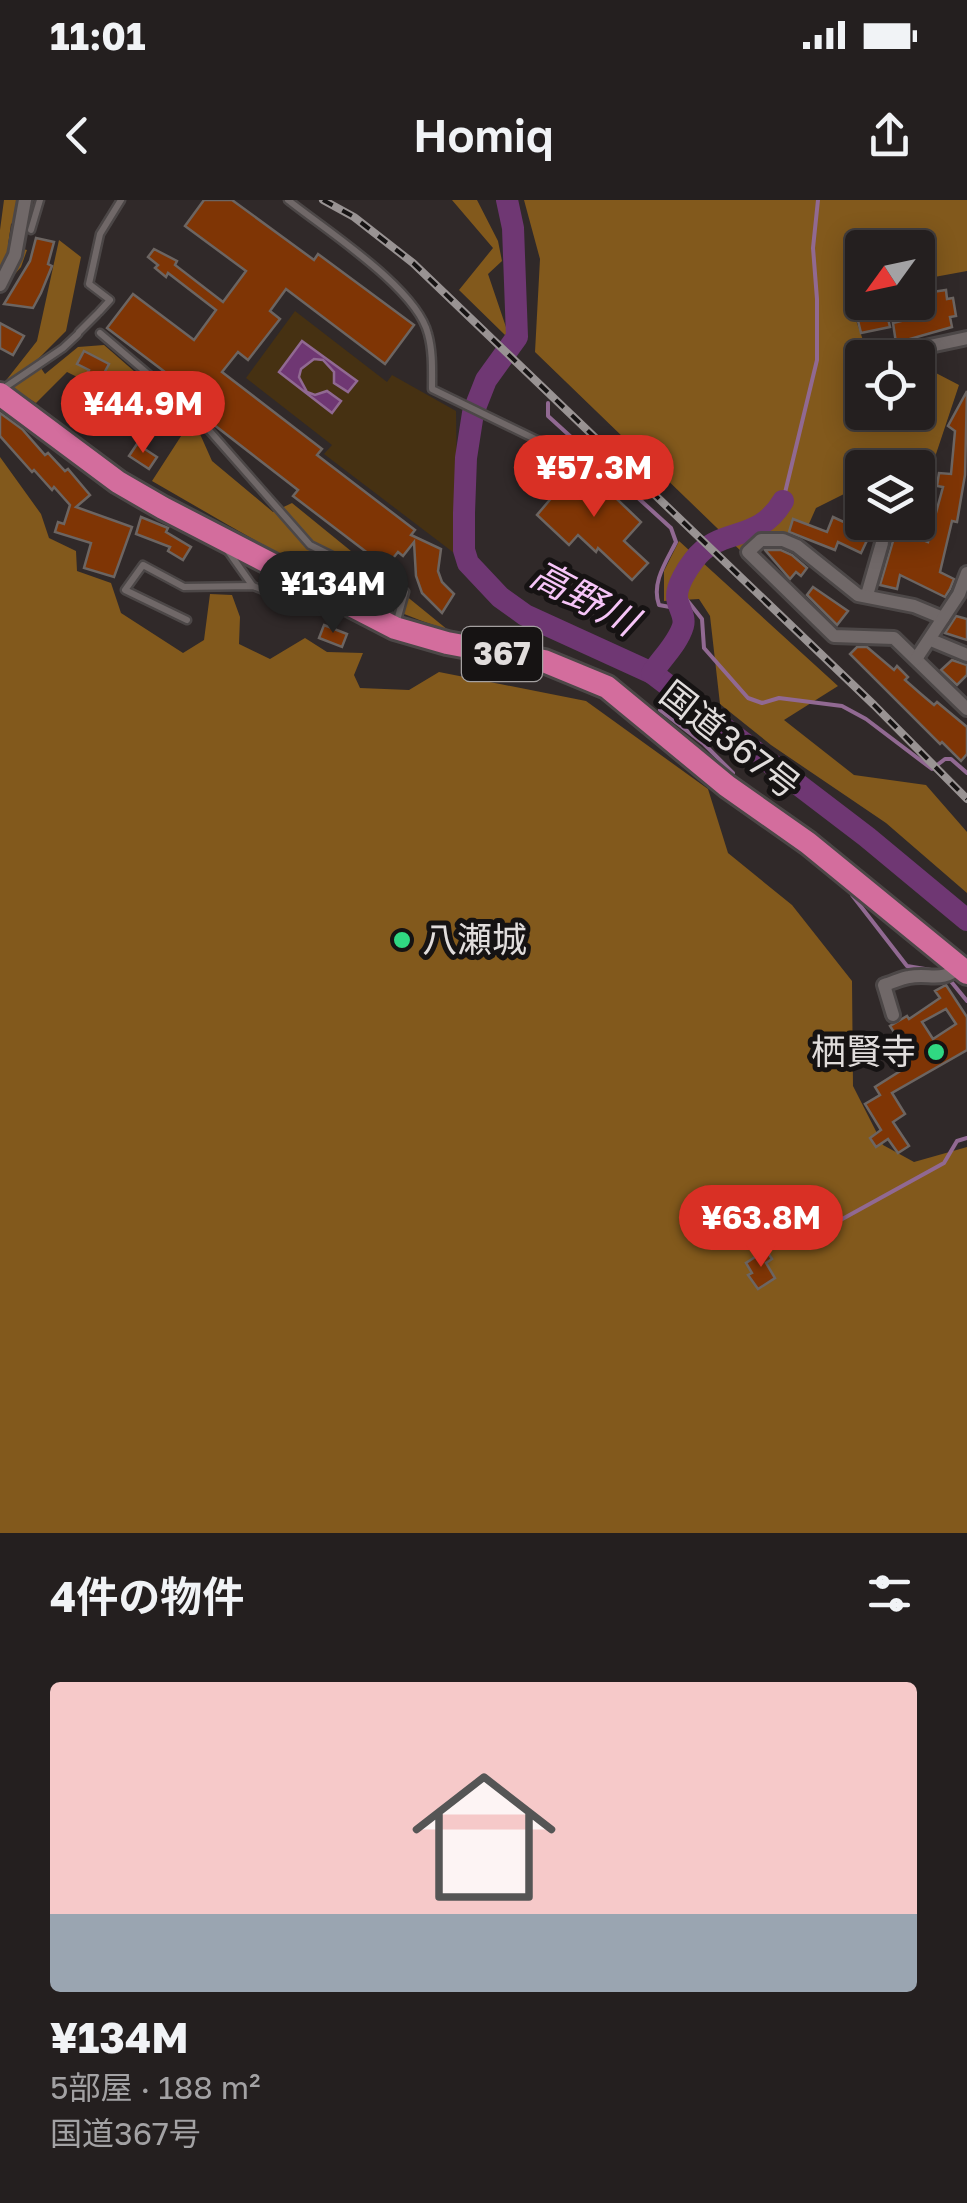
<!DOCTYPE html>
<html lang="ja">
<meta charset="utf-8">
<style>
:root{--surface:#241f1f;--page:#302c2c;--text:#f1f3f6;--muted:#a3a2a4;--line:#413d3d;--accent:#d93025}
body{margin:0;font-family:"Golos Text","Noto Sans JP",sans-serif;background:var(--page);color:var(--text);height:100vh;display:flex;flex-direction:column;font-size:38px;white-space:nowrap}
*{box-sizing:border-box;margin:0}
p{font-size:32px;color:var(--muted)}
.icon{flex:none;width:55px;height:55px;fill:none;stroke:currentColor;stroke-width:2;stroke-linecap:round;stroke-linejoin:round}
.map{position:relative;height:1333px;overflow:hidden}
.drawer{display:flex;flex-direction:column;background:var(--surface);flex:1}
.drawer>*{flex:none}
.needle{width:65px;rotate:237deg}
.controls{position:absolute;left:845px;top:30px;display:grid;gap:20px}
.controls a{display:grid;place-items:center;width:90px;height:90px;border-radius:10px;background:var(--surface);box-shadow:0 5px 25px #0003,0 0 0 2px var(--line);font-size:50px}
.price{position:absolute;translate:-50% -85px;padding:0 22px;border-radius:35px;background:var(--accent);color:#fff;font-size:32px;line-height:65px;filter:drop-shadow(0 2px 5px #0008)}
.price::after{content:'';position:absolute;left:50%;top:60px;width:30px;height:22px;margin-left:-15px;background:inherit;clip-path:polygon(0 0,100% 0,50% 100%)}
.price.on{background:#222;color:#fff}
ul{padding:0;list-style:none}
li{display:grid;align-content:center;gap:20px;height:530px;padding:0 50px}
li span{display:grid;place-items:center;height:310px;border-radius:10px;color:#555}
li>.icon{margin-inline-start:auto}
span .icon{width:180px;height:180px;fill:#fffc;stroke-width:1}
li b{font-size:42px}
h2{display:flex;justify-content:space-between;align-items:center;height:120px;padding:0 50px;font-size:42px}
.status{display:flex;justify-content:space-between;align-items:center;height:70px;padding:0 50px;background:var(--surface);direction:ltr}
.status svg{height:28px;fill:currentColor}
header{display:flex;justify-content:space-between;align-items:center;height:130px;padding:0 50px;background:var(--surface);font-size:45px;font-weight:600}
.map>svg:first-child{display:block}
.green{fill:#463112}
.forest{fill:#82591c}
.water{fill:#6f3773;stroke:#916992;stroke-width:2.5}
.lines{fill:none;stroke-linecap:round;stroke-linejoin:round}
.stream{stroke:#916992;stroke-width:4}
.river{stroke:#6f3773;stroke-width:22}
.building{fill:#7f3505;stroke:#6c6562;stroke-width:2.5;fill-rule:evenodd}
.lane-casing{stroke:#4c4747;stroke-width:11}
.street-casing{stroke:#4c4747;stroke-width:18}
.highway-casing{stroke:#4c4747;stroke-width:28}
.lane{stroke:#706868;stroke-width:6}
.street{stroke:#706868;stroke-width:12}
.highway{stroke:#d36d9d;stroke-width:22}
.rail-casing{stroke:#999393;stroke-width:8}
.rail{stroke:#161313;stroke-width:4;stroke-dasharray:11;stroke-linecap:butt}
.poi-dot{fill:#30d882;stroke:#161313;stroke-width:4}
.labels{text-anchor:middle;stroke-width:10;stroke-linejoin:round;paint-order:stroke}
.shield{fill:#161313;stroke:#a4a0a0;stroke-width:2.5}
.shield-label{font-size:32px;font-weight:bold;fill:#e1dddc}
.street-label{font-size:35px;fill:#e1dddc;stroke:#161313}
.poi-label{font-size:35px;fill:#e1dddc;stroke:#161313;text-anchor:start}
.water-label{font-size:38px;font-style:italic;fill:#f6c5f8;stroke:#161313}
</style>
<div class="status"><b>11:01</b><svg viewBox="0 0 49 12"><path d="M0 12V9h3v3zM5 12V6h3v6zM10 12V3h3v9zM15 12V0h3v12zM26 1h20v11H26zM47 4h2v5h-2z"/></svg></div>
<header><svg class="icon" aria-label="back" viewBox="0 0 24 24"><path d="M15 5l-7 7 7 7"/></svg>Homiq<svg class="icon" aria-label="share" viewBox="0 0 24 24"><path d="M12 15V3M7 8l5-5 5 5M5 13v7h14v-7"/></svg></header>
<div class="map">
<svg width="967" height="1333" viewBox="0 0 967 1333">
<rect width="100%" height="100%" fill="#302929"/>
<path class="green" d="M295,111l92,71 5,-7 64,36 2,145 -134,-102 8,-9 -86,-67z"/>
<g class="forest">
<path d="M4,0h14v19l-7,5 -3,21 19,5 -6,17 -12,14 -9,-4v-47z"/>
<path d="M452,0h25l21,41 4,20 -14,13 20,59 -3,2 -46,-45 34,-42z"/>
<path d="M524,0h443v71l-49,9v-32h-56v30l-15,17 22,62 -7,1v54h56v-43l16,3 25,13 -23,69 -18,25v-11h-56v30l-18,-4 -28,14 -8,18 -62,30 -211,-204 5,-93z"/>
<path d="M59,40l22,17 -15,74 -30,30 9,13 33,-27 26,-2 92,80 16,36 61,51 19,-9 156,127c-105,-35 -200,-94 -296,-149l33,-51 -118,-58 -31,31 -32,-20 33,-42z"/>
<path d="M0,257l41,57 8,24 27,13 1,20 34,12 10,30 62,40 21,-13 6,-46 22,1 8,22 -1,27 31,15 35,-21 22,14 36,1 -9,22 6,13 49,2 30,-18 147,29 122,88 20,64 64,52 60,76 1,105 30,59 31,17 53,-15v386h-967z"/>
<path d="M679,341l159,145 -54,34 70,55 72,10 41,47v61l-81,-70 -115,-78 -51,-41 -10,-88 -11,-17 -35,2v-30z"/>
</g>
<path class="water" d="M302,141l55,40 -9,11 -14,-9v-11l-11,-12 -9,-1 -13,10 -2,8 8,15 8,3 12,-4 14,10 -9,12 -53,-41z"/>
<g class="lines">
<g class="stream">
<path d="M548,203v13l123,112 5,14c-10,20 -25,41 -17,63l11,2 17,-7 15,19 2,29 44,50 14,5 17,-5 63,8 24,13 66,50 13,-10h6l16,14"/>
<path d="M783,301l34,-141v-61l-4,-51 5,-48"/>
<path d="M675,490l-15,20 44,34 29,29"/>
<path d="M852,695l55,71 30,5"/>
<path d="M949,779l18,22"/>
<path d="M806,1039l138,-76 13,-22 10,-3"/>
</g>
<g class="river">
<path d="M507,0l6,28 4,109 -31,43 -13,33 -7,45 -2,55v37l4,13 32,34 25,18 127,58 215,164 100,83"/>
<path d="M652,473c10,-15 26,-30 31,-47 3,-11 -6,-19 -6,-30 0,-11 10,-27 17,-36 25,-34 64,-16 89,-59"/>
</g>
</g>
<g class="building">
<path d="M204,0h28l82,60 4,-6 96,71 -29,39 -99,-75 -16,22 10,8 -32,41 -10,-8 -16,20 100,77 -5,6 98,75 -4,5 30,14 -3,22 4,11 12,12 -12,19 -20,-20 -6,-17 -2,-34 -11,14 -5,-4 -12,15 -93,-71 5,-6 -85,-66 -12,-13 6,-7 -100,-76 26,-34 61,46 22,-30 -48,-37 -2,4 -11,-9 3,-3 -10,-8 6,-8 23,12 -2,4 48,37 23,-31 -61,-45z"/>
<path d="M36,38l18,4 -6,22 4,2 -11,27 -8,15 -29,-4 26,-43z"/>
<path d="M946,90l1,9 6,-1 3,18 -6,1 2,10 -56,16 -3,-20 20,-5 -3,-16h8v-8z"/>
<path d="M851,92l11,15 22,-5 6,25 -29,6z"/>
<path d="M0,123l24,13 -11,19 -13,-7z"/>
<path d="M84,151l25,13 -13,24 39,18 -9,19 -52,-24 15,-31 -12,-6z"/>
<path d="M967,191l-2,84 -8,47 -5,-1 -12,51 14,7 -4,10 -5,8 -45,-22 -3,14 -17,-4 13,-44 -6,-6 3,-12 20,7 -2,4 20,8 15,-55 -6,-1 2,-13 12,1 4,-43 -7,-5z"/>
<path d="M0,213l22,16 23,26 3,-2 17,18 3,-2 22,26 -14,12 56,20 -18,50 -30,-9 7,-25 -36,-11 3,-10 6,2 6,-19 -16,-18 -2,3 -18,-20 -2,2 -32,-36z"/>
<path d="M137,244l20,13 -8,12 -20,-13z"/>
<path d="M580,264l61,58 -17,19 24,22 -16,17 -34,-32 -2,4 -18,-17 -9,10 -32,-30z"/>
<path d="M141,317l27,11 -2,4 25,15 -8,13 -15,-9 2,-4 -34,-13z"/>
<path d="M833,317l37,17 -9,19 -23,-11 -3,8 -46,-18 4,-13 34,13z"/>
<path d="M765,350h16l11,5 15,13 -6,8 -5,-4 -6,7z"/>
<path d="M813,387l35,24 -11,14 -30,-30z"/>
<path d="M956,416l11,3v21l-22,-7z"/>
<path d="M324,425l23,9 -5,13 -23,-9z"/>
<path d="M857,447h10l27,23 3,-4 11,11 -3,3 16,14 13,11 3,-3 30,25v27l-6,7 -19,-19 -2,2 -90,-90z"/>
<path d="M952,460l15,5v10l-10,10 -16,-15z"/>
<path d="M946,785l21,32v33l-75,43 13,21 -12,8 16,24 -11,7 -10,-14 -12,8 -6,-9 11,-8 -16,-26 15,-9 -5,-8 33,-21 -15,-23 6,-3 -9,-14 17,-10 2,3 31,-21 -5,-7zM946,809l10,15 -23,15 -11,-17z"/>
<path d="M766,1050l6,9 -6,4 9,15 -17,11 -10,-14 4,-2 -6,-10z"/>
</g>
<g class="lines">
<defs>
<g id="lane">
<path d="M288,0c36,29 129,88 140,134 5,18 4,37 4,55l136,66 2,14"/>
<path d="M31,30l9,-30"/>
<path d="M99,112l11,-12 -21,-16 11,-50 21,-34"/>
<path d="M79,132l18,-18"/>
<path d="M100,133l94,80 116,132 95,47 -9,32"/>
<path d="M1,190l62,-42 15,-14"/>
<path d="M228,351l24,34"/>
<path d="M187,420l-62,-30 18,-25 41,22 69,-1 43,17 24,-3"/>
</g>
<g id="street">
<path d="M0,85l15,-30 10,-55"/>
<path d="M883,156l84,-18"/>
<path d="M867,395l15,-52"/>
<path d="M943,418l-29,-12 -56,-11 -61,-49 -14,-6h-22l-13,12 86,84 60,2 73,71"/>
<path d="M931,440l36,15"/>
<path d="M916,459l43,-65 8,-21"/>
<path d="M893,815l-9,-30c8,-2 17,-7 25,-8 20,-4 34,6 50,-10"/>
</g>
<path id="highway" d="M0,194l118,88 45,26 232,120 52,15 97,18 63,26 120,99 81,57 159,130"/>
</defs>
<use href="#lane" class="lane-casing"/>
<use href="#street" class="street-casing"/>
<use href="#highway" class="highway-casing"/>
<use href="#lane" class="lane"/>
<use href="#street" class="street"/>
<use href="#highway" class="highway"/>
<defs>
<path id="rail" d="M323,0l31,17 59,46 461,442 93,94"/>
</defs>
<use href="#rail" class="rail-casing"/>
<use href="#rail" class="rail"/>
</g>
<g class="poi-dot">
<circle cx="402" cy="740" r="10"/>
<circle cx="936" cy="852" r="10"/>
</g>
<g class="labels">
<rect class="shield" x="462" y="427" width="80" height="54" rx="8"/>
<g class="shield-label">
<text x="502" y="465">367</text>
</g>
<g class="street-label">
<text transform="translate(730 540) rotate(38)" y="12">国道367号</text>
</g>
<g class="poi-label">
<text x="422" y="752">八瀬城</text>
<text x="916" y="864" text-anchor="end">栖賢寺</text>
</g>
<g class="water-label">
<text transform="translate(584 398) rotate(28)" y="13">高野川</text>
</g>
</g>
</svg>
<div class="controls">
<a><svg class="needle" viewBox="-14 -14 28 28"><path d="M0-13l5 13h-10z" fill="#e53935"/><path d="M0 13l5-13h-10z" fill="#a3a2a4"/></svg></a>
<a><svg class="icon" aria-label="locate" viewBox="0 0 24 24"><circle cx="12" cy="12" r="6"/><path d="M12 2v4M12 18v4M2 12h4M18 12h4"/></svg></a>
<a><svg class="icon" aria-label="layers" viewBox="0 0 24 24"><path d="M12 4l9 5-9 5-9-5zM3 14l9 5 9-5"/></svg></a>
</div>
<b class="price" style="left:143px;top:256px">¥44.9M</b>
<b class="price" style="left:594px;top:320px">¥57.3M</b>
<b class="price on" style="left:333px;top:436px">¥134M</b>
<b class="price" style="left:761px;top:1070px">¥63.8M</b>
</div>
<section class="drawer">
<h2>4件の物件<svg class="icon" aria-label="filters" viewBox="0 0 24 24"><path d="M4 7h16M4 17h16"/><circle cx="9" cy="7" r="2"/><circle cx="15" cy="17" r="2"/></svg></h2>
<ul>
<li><span style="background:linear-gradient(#f6c9c9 75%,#9aa5b1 0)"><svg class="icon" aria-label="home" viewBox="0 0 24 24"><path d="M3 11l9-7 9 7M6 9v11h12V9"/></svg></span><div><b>¥134M</b><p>5部屋 · 188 m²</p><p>国道367号</p></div></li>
</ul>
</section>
